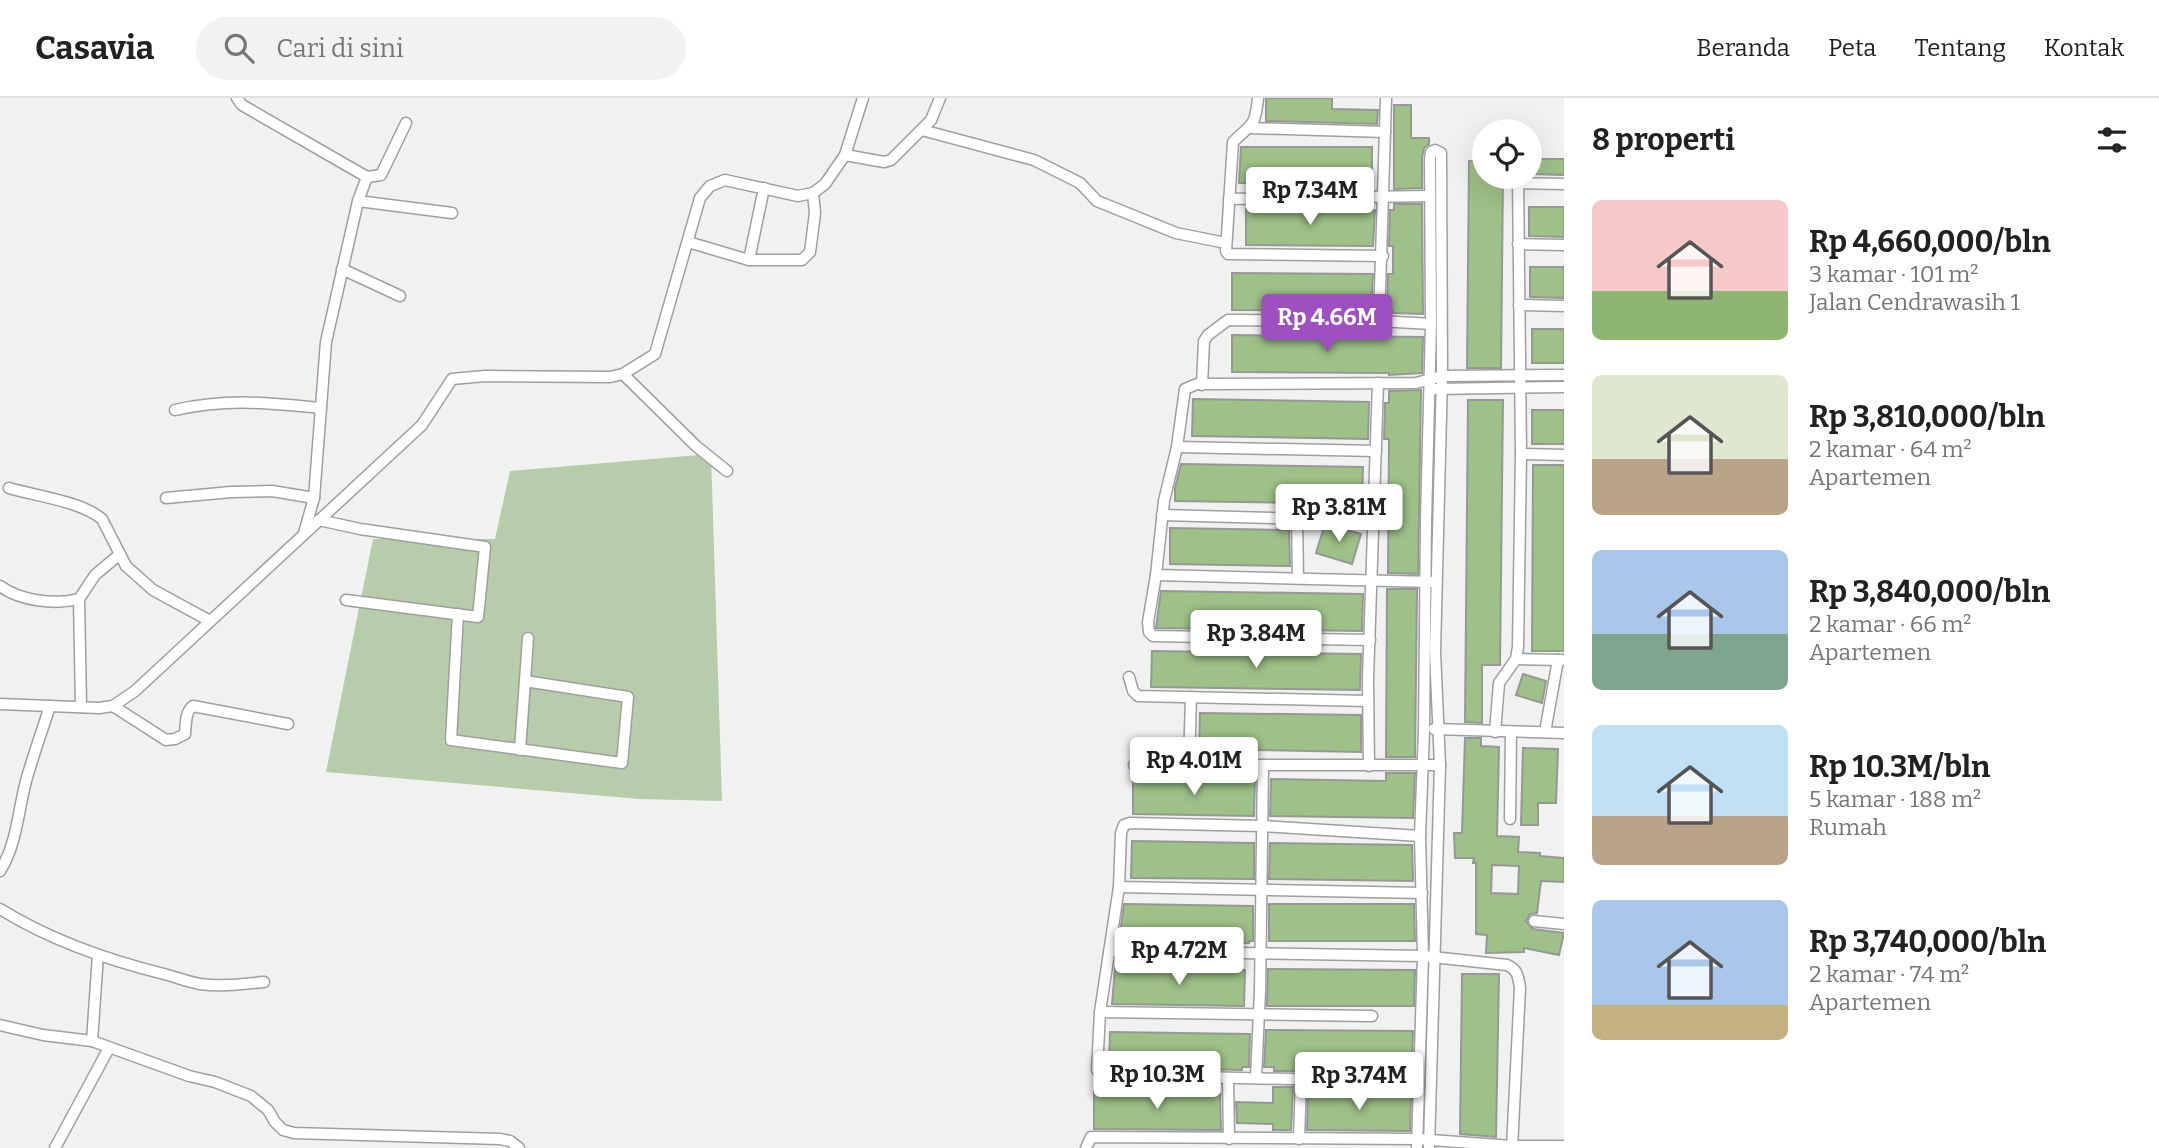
<!DOCTYPE html>
<html lang="id">
<meta charset="utf-8">
<style>
:root{--surface:#fff;--page:#f2f2f2;--text:#222;--muted:#767676;--line:#e0e0e0;--accent:#9e50c1}
body{margin:0;font-family:Bitter,serif;background:var(--page);color:var(--text);height:100vh;display:flex;flex-direction:column;font-size:26px;white-space:nowrap}
*{box-sizing:border-box;margin:0}
p{font-size:23px;color:var(--muted)}
.icon{flex:none;width:38px;height:38px;fill:none;stroke:currentColor;stroke-width:2;stroke-linecap:round;stroke-linejoin:round}
.map{position:relative;flex:1;overflow:hidden}
.sheet{display:flex;flex-direction:column;background:var(--surface);width:595px}
.sheet>*{flex:none}
.tools{position:absolute;left:1472px;top:21px;display:grid;gap:14px}
.tools a{display:grid;place-items:center;width:70px;height:70px;border-radius:50%;background:var(--surface);box-shadow:0 7px 28px #0002;font-size:35px}
.price{position:absolute;translate:-50% -60px;padding:0 16px;border-radius:7px;background:#fff;color:#222;font-size:23px;line-height:46px;filter:drop-shadow(0 2px 4px #0008)}
.price::after{content:'';position:absolute;left:50%;top:42px;width:21px;height:16px;margin-left:-10px;background:inherit;clip-path:polygon(0 0,100% 0,50% 100%)}
.price.selected{background:var(--accent);color:#fff}
ul{padding:0;list-style:none}
li{display:flex;align-items:center;gap:21px;height:175px;padding:0 28px}
li span{display:grid;place-items:center;flex:none;width:196px;height:140px;border-radius:10px;color:#555}
li>.icon{margin-inline-start:auto}
span .icon{width:84px;height:84px;fill:#fffc;stroke-width:1}
li b{font-size:30px}
h2{display:flex;justify-content:space-between;align-items:center;height:84px;padding:0 28px;font-size:30px}
header{display:flex;align-items:center;gap:42px;box-sizing:border-box;height:98px;padding:0 35px;background:var(--surface);border-bottom:2px solid var(--line)}
header strong{font-size:33px}
nav{display:flex;gap:38px;margin-inline-start:auto;font-size:24px}
.search{width:490px;height:63px;background:var(--page);display:flex;align-items:center;gap:18px;box-sizing:border-box;padding:0 24px;border-radius:38px;color:var(--muted);font-size:26px}
main{display:flex;flex:1;min-height:0}
.map>svg:first-child{display:block}
.green{fill:#b6ccaa}
.building{fill:#9dc187;stroke:#969895;stroke-width:2;fill-rule:evenodd}
.lines{fill:none;stroke-linecap:round;stroke-linejoin:round}
.street-casing{stroke:#9ea09d;stroke-width:13}
.street{stroke:#fff;stroke-width:10}
</style>
<header>
<strong>Casavia</strong>
<div class="search"><svg class="icon" aria-label="search" viewBox="0 0 24 24"><circle cx="10" cy="10" r="6"/><path d="M15 15l6 6"/></svg>Cari di sini</div>
<nav><a>Beranda</a><a>Peta</a><a>Tentang</a><a>Kontak</a></nav>
</header>
<main>
<div class="map">
<svg width="1564" height="1050" viewBox="0 0 1564 1050">
<rect width="100%" height="100%" fill="#f0f2ef"/>
<path class="green" d="M711,356l11,347 -82,-2 -314,-27 47,-233h122l15,-68z"/>
<g class="building">
<path d="M1266,0h66v11l46,1 -1,14 -111,-3z"/>
<path d="M1394,7h17v33h18v6l-5,4 -2,10v30l-28,1z"/>
<path d="M1241,49h131v37l-133,-1z"/>
<path d="M1530,61h34v16l-34,-1z"/>
<path d="M1469,63h15v16h19l-2,191h-34z"/>
<path d="M1394,106h28l1,110 -30,-1v-2h-6l1,-37h5v-28h-4l1,-36h4z"/>
<path d="M1529,109h35v30l-35,-1z"/>
<path d="M1246,111l129,1 -2,36 -127,-1z"/>
<path d="M1530,169h34v31l-34,-1z"/>
<path d="M1232,175l141,1 -2,37 -139,-1z"/>
<rect x="1532" y="231" width="32" height="34"/>
<path d="M1232,237l191,2 -1,36 -33,2v-2l-157,-1z"/>
<path d="M1421,292l-3,184 -30,-1 1,-134h-5l1,-36h4v-12z"/>
<path d="M1193,301l176,3 -1,37 -176,-3z"/>
<path d="M1468,302h35l-3,265h-18v58l-17,-1z"/>
<rect x="1532" y="312" width="32" height="34"/>
<path d="M1181,366l182,3 -1,37 -187,-3v-13z"/>
<path d="M1533,367h31v186h-32z"/>
<path d="M1324,429l15,1 22,6 -9,30 -36,-11z"/>
<path d="M1170,430l119,2 1,36 -120,-2z"/>
<path d="M1387,491h30l-2,168h-29z"/>
<path d="M1161,493l202,3 -1,37 -206,-3z"/>
<path d="M1152,553l209,3 -1,36 -209,-3z"/>
<path d="M1523,576l23,7 -4,22 -26,-8z"/>
<path d="M1200,615l161,2v37l-162,-3z"/>
<path d="M1465,640h16v8l18,1 -2,89 22,1 -1,15 22,1v3l24,2v24l-23,-1 -4,32 -7,1 -4,7 7,8 31,4 -5,22 -35,-7v4l-38,1 1,-18 -11,-1v-71h-3l1,-5h-19l-1,-25h8zM1492,767l27,1 -1,28 -27,-1z"/>
<path d="M1523,650l35,1 -2,54h-18v22h-17z"/>
<path d="M1386,675h29l-2,45 -143,-2 1,-37 115,2z"/>
<path d="M1133,680l122,2 -1,36 -121,-2z"/>
<path d="M1132,743l122,2v36l-123,-1z"/>
<path d="M1270,745l142,2 1,36 -144,-2z"/>
<path d="M1124,806l129,2v35h-4v2l-130,-2z"/>
<path d="M1269,806h145l1,37h-146z"/>
<path d="M1115,870l130,2 -1,36 -132,-2z"/>
<path d="M1268,871l147,1 -1,36h-147z"/>
<path d="M1462,876h37l-3,163 -36,-3z"/>
<path d="M1266,932l147,1 -1,37 -115,-1v4h-23v-4h-10z"/>
<path d="M1110,934l140,2 -1,33h-7v3l-133,-3z"/>
<path d="M1273,989h20l-2,43h-18v-6l-36,-1 -1,-21 37,1z"/>
<path d="M1094,994l126,2 1,36 -127,-1z"/>
<path d="M1308,996h103l-1,37 -103,-1z"/>
</g>
<g class="lines">
<defs>
<g id="street">
<path d="M237,0l5,7 125,72 14,-2 25,-52"/>
<path d="M1258,0c-3,30 -6,25 -25,44l-7,109 2,3 155,2"/>
<path d="M1250,30l135,4"/>
<path d="M922,32l112,30 46,23 17,18 79,32 50,10"/>
<path d="M845,57l39,7 7,-2 40,-40 9,-22"/>
<path d="M1518,85l46,1"/>
<path d="M1229,101l201,-3"/>
<path d="M358,103l94,12"/>
<path d="M688,144l61,18h53l8,-8 5,-39 -2,-20"/>
<path d="M1518,146l46,1"/>
<path d="M749,162l15,-72"/>
<path d="M342,171l58,27"/>
<path d="M1519,207l45,1"/>
<path d="M1379,223l7,-223"/>
<path d="M623,276l73,72 31,25"/>
<path d="M1202,287l2,-44 4,-6 20,-15 151,1 52,3"/>
<path d="M1435,291l129,-2"/>
<path d="M175,312c54,-12 92,-7 146,-2"/>
<path d="M1177,349l199,4"/>
<path d="M1521,356l43,1"/>
<path d="M9,390c27,8 71,13 93,31l24,47 27,24 57,31"/>
<path d="M166,400l65,-6 41,-1 42,7"/>
<path d="M1162,417l212,6"/>
<path d="M1297,421l1,59"/>
<path d="M319,422l41,9 125,18 -7,70 -132,-17"/>
<path d="M304,435l10,-35 12,-156 32,-141 9,-24"/>
<path d="M1156,477l277,7"/>
<path d="M0,488c20,15 55,19 79,13l16,-24 25,-21"/>
<path d="M79,501l2,108"/>
<path d="M458,516l-7,126 171,23 6,-66 -103,-16"/>
<path d="M1370,542l-217,-4 -4,-4 -1,-10 8,-47 8,-74 13,-54 8,-58 12,-5 219,-1 26,-7 122,-1"/>
<path d="M1516,561l46,1"/>
<path d="M1129,579l4,14 5,5 230,5"/>
<path d="M0,606l99,4 14,-2 22,-15 287,-266 30,-46 33,-3 125,1 13,-3 32,-20 45,-156 10,-12 15,-6 73,16 15,-3 12,-9 20,-29 18,-57"/>
<path d="M113,608l53,34 9,-1 10,-5c1,-10 0,-22 8,-28l95,18"/>
<path d="M1434,631l130,4"/>
<path d="M1495,634l4,-49 17,-24 2,-12 3,-193 -3,-277"/>
<path d="M1545,634l13,-72"/>
<path d="M520,652l8,-112"/>
<path d="M1134,667h306"/>
<path d="M1189,667l2,-68"/>
<path d="M1369,668l-1,-87 10,-296"/>
<path d="M1510,721l1,-87"/>
<path d="M0,773c17,-27 18,-60 26,-90 7,-25 16,-50 24,-75"/>
<path d="M1119,789l303,6"/>
<path d="M0,811c50,31 107,51 164,65 12,3 24,8 36,10 22,3 43,0 64,-2"/>
<path d="M1534,823l30,3"/>
<path d="M1109,853l314,5 84,9c11,5 11,11 13,23l-8,160"/>
<path d="M1100,914l272,4"/>
<path d="M0,927l43,10 49,6 97,35 26,6 36,14 17,14 7,12 8,8 11,3 206,6 10,2 9,7"/>
<path d="M92,943l6,-86"/>
<path d="M1228,980l1,61"/>
<path d="M1256,980l4,-88 3,-225"/>
<path d="M1418,984l-305,-7 -12,-1 -4,-4 3,-58 19,-125 2,-54 3,-8 6,-2 132,3 158,10"/>
<path d="M1299,1041l2,-60"/>
<path d="M55,1050l54,-100"/>
<path d="M1086,1050l5,-11 326,2 95,7h52"/>
<path d="M1417,1050l6,-192 -3,-120 4,-106 2,-209 5,-197 -1,-165 1,-7 4,-2 6,3 1,223 -7,275 5,114 -11,383"/>
</g>
</defs>
<use href="#street" class="street-casing"/>
<use href="#street" class="street"/>
</g>
</svg>
<div class="tools">
<a><svg class="icon" aria-label="locate" viewBox="0 0 24 24"><circle cx="12" cy="12" r="6"/><path d="M12 2v4M12 18v4M2 12h4M18 12h4"/></svg></a>
</div>
<b class="price" style="left:1310px;top:129px">Rp 7.34M</b>
<b class="price selected" style="left:1327px;top:256px">Rp 4.66M</b>
<b class="price" style="left:1339px;top:446px">Rp 3.81M</b>
<b class="price" style="left:1256px;top:572px">Rp 3.84M</b>
<b class="price" style="left:1194px;top:699px">Rp 4.01M</b>
<b class="price" style="left:1179px;top:889px">Rp 4.72M</b>
<b class="price" style="left:1157px;top:1013px">Rp 10.3M</b>
<b class="price" style="left:1359px;top:1014px">Rp 3.74M</b>
</div>
<section class="sheet">
<h2>8 properti<svg class="icon" aria-label="filters" viewBox="0 0 24 24"><path d="M4 7h16M4 17h16"/><circle cx="9" cy="7" r="2"/><circle cx="15" cy="17" r="2"/></svg></h2>
<ul>
<li><span style="background:linear-gradient(#f6c9c9 65%,#8fb573 0)"><svg class="icon" aria-label="home" viewBox="0 0 24 24"><path d="M3 11l9-7 9 7M6 9v11h12V9"/></svg></span><div><b>Rp 4,660,000/bln</b><p>3 kamar · 101 m²</p><p>Jalan Cendrawasih 1</p></div></li>
<li><span style="background:linear-gradient(#dfe7d0 60%,#b9a48a 0)"><svg class="icon" aria-label="home" viewBox="0 0 24 24"><path d="M3 11l9-7 9 7M6 9v11h12V9"/></svg></span><div><b>Rp 3,810,000/bln</b><p>2 kamar · 64 m²</p><p>Apartemen</p></div></li>
<li><span style="background:linear-gradient(#a9c7e8 60%,#7fa58c 0)"><svg class="icon" aria-label="home" viewBox="0 0 24 24"><path d="M3 11l9-7 9 7M6 9v11h12V9"/></svg></span><div><b>Rp 3,840,000/bln</b><p>2 kamar · 66 m²</p><p>Apartemen</p></div></li>
<li><span style="background:linear-gradient(#bfe0f5 65%,#b9a48a 0)"><svg class="icon" aria-label="home" viewBox="0 0 24 24"><path d="M3 11l9-7 9 7M6 9v11h12V9"/></svg></span><div><b>Rp 10.3M/bln</b><p>5 kamar · 188 m²</p><p>Rumah</p></div></li>
<li><span style="background:linear-gradient(#a9c7e8 75%,#c2b280 0)"><svg class="icon" aria-label="home" viewBox="0 0 24 24"><path d="M3 11l9-7 9 7M6 9v11h12V9"/></svg></span><div><b>Rp 3,740,000/bln</b><p>2 kamar · 74 m²</p><p>Apartemen</p></div></li>
</ul>
</section>
</main>
